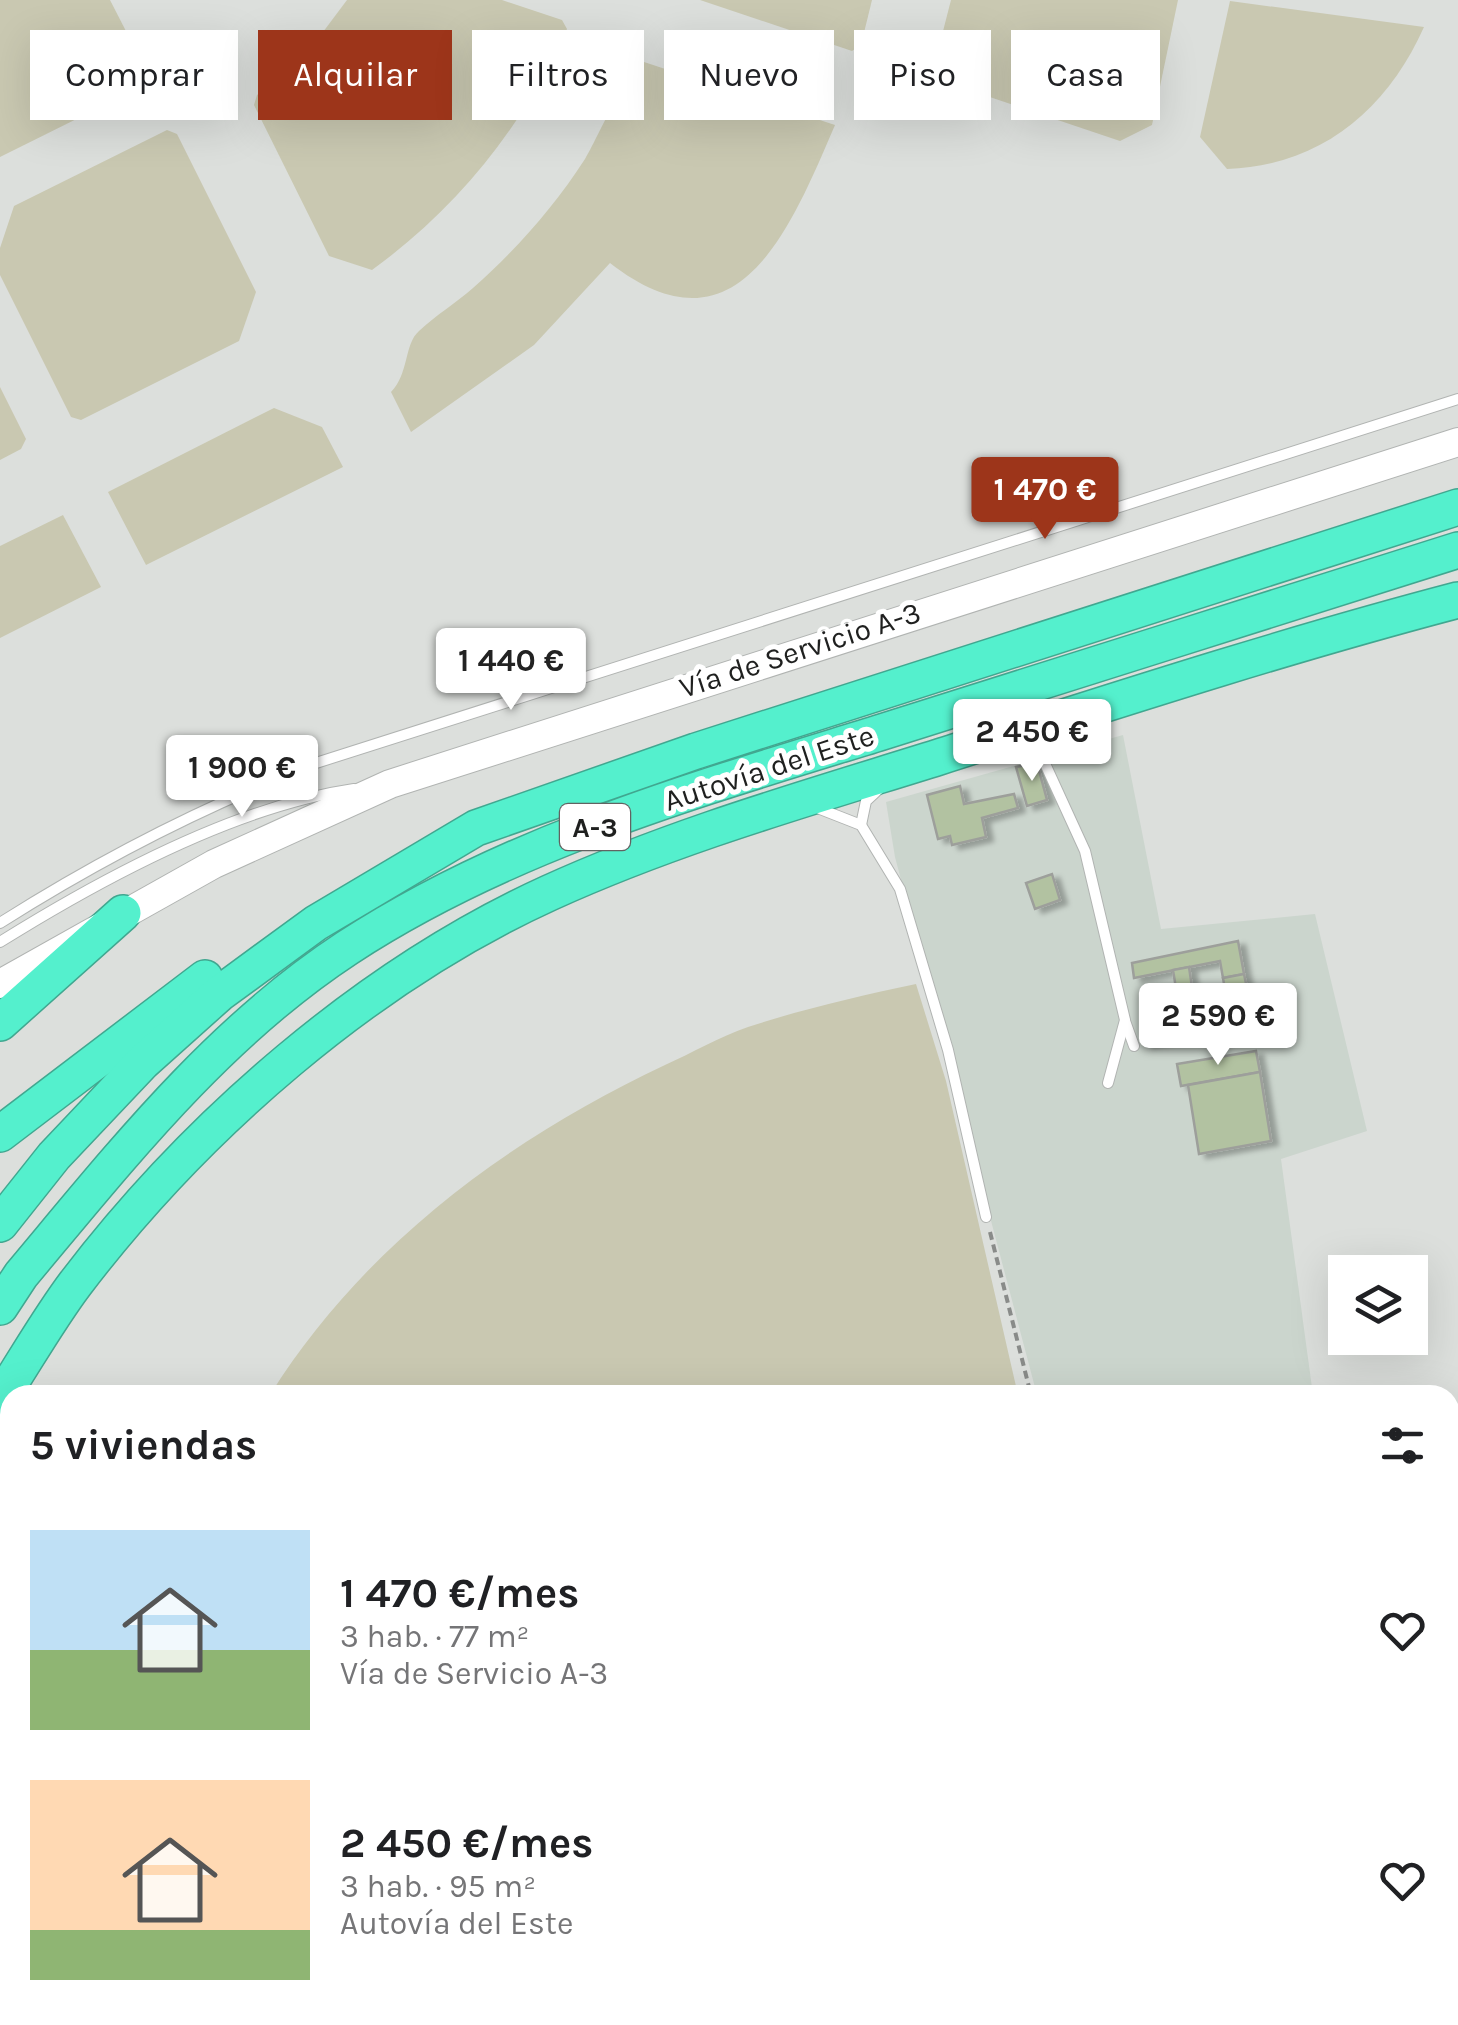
<!DOCTYPE html>
<html lang="es">
<meta charset="utf-8">
<style>
:root{--surface:#fff;--page:#f6f6f6;--text:#202124;--muted:#757577;--accent:#9d351a}
body{margin:0;font-family:Karla,sans-serif;background:var(--page);color:var(--text);height:100vh;display:flex;flex-direction:column;font-size:38px;white-space:nowrap}
*{box-sizing:border-box;margin:0}
p{font-size:32px;color:var(--muted)}
.icon{flex:none;width:55px;height:55px;fill:none;stroke:currentColor;stroke-width:2;stroke-linecap:round;stroke-linejoin:round}
.map{position:relative;flex:1;overflow:hidden}
.drawer{position:absolute;left:0px;top:1385px;width:1460px;height:640px;display:flex;flex-direction:column;background:var(--surface);border-radius:30px 30px 0 0;box-shadow:0 10px 40px #0002}
.drawer>*{flex:none}
.hud{position:absolute;left:30px;top:30px;width:1400px;height:90px;display:flex;gap:20px}
.tools{position:absolute;left:1328px;top:1255px;display:grid;gap:20px}
.tools a{display:grid;place-items:center;width:100px;height:100px;border-radius:0px;background:var(--surface);box-shadow:0 10px 40px #0002;font-size:50px}
.price{position:absolute;translate:-50% -85px;padding:0 22px;border-radius:10px;background:#fff;color:#222;font-size:32px;line-height:65px;filter:drop-shadow(0 2px 5px #0008)}
.price::after{content:'';position:absolute;left:50%;top:60px;width:30px;height:22px;margin-left:-15px;background:inherit;clip-path:polygon(0 0,100% 0,50% 100%)}
.price.active{background:var(--accent);color:#fff}
ul{padding:0;list-style:none}
li{display:flex;align-items:center;gap:30px;height:250px;padding:0 30px}
li span{display:grid;place-items:center;flex:none;width:280px;height:200px;border-radius:0px;color:#555}
li>.icon{margin-inline-start:auto}
span .icon{width:120px;height:120px;fill:#fffc;stroke-width:1}
li b{font-size:42px}
h2{display:flex;justify-content:space-between;align-items:center;height:120px;padding:0 30px;font-size:42px}
.chip{padding:0 35px;border-radius:0px;background:var(--surface);box-shadow:0 10px 40px #0002;font-size:35px;line-height:90px}
.chip.active{background:var(--accent);color:#fff}
.map>svg:first-child{display:block}
.built{fill:#cbd5cd}
.green{fill:#c9c8b1}
.building{fill:#b2c2a1;stroke:#9d9f9b;stroke-width:2.5;filter:url(#shadow)}
.lines{fill:none;stroke-linecap:round;stroke-linejoin:round}
.service-casing{stroke:#b1b4b2;stroke-width:12}
.minor-casing{stroke:#b1b4b2;stroke-width:22}
.secondary-casing{stroke:#b1b4b2;stroke-width:30}
.motorway-casing{stroke:#41a790;stroke-width:38}
.path{stroke:#898b89;stroke-width:4;stroke-dasharray:8 5;stroke-linecap:butt}
.service{stroke:#fff;stroke-width:10}
.minor{stroke:#fff;stroke-width:20}
.secondary{stroke:#fff;stroke-width:28}
.motorway{stroke:#54f0cd;stroke-width:35}
.labels{text-anchor:middle;stroke-width:10;stroke-linejoin:round;paint-order:stroke}
.shield{fill:#fff;stroke:#626362;stroke-width:2.5}
.shield-label{font-size:28px;font-weight:bold;fill:#1f201f}
.street-label{font-size:30px;fill:#1f201f;stroke:#fff}
</style>
<div class="map">
<svg width="1458" height="2025" viewBox="0 0 1458 2025">
<defs>
<filter id="shadow"><feDropShadow dx="7" dy="4" stdDeviation="2.5" flood-color="#0004"/></filter>
</defs>
<rect width="100%" height="100%" fill="#dcdfdc"/>
<g class="built">
<path d="M1123,735l38,194 154,-15 52,217 -86,28 32,236h-276l-142,-538 -9,-55z"/>
<path d="M1450,1441l8,4v530l-8,2z"/>
<path d="M1054,2015h225l-46,10h-171z"/>
</g>
<g class="green">
<path d="M0,0h110l38,74 -3,11 -145,72z"/>
<path d="M347,0h155l60,20 5,9c-45,98 -107,177 -195,241l-43,-14 -75,-151 3,-10 51,-43z"/>
<path d="M700,0h172l-11,45 -9,6z"/>
<path d="M951,0h227l-26,125 -32,16 -181,-61 -6,-10z"/>
<path d="M1230,1l194,26c-37,83 -104,139 -197,142l-27,-32z"/>
<path d="M644,62l191,63c-44,102 -97,238 -225,138l-76,82 -123,87 -20,-40c18,-18 13,-48 28,-61 17,-16 37,-28 54,-43 43,-38 81,-81 112,-129 13,-21 41,-89 59,-97z"/>
<path d="M167,130l10,4 79,158 -17,49 -158,79 -10,-3 -71,-142v-27l14,-42z"/>
<path d="M0,387l26,52 -5,10 -21,11z"/>
<path d="M274,408l48,19 21,40 -197,98 -38,-73z"/>
<path d="M63,515l38,72 -101,51v-92z"/>
<path d="M916,984l30,97 72,314h-748c93,-149 238,-256 395,-330 27,-12 54,-28 83,-38 55,-18 111,-31 168,-43z"/>
<path d="M366,2015h213l5,10h-214z"/>
<path d="M654,2015h362l5,10h-362z"/>
</g>
<g class="building">
<path d="M1037,763l10,37 -20,6 -11,-39z"/>
<path d="M960,786l4,18 50,-10 4,14 -36,10 4,19 -34,8 -2,-9 -12,3 -11,-44z"/>
<path d="M1052,874l8,26 -25,9 -9,-26z"/>
<path d="M1238,941l6,33 -21,4 -3,-17 -86,17 -2,-15z"/>
<path d="M1189,967l10,67 -53,9 -2,-17 37,-7 -8,-49z"/>
<path d="M1244,974l10,48 -23,4 -8,-48z"/>
<path d="M1256,1051l4,21 -79,14 -4,-22z"/>
<path d="M1260,1072l11,69 -72,13 -11,-69z"/>
<path d="M10,1995v20h100l1,10h-111v-24z"/>
</g>
<g class="lines">
<defs>
<g id="service">
<path d="M1031,733l54,118 40,169 -17,63"/>
<path d="M815,807l46,18 39,64 48,161 38,167"/>
<path d="M861,825l5,-24 14,-13"/>
<path d="M0,923c101,-64 204,-117 316,-160l1142,-364"/>
<path d="M0,942c101,-63 236,-136 354,-153"/>
<path d="M1125,1021l9,25"/>
<path d="M0,1898l10,-5"/>
</g>
<g id="minor">
<path d="M328,2015l4,10"/>
<path d="M623,2015l5,10"/>
</g>
<path id="secondary" d="M0,984l214,-120 176,-80 1068,-342"/>
<g id="motorway">
<path d="M0,1023l123,-110"/>
<path d="M0,1134l205,-156"/>
<path d="M0,1224l54,-68 89,-94 76,-68 97,-71 160,-95 220,-77 762,-244"/>
<path d="M0,1307l21,-32c99,-118 195,-241 326,-327 162,-106 351,-159 535,-216 192,-61 384,-121 576,-182"/>
<path d="M0,1399c25,-38 48,-79 75,-115 121,-159 292,-308 474,-391 125,-57 259,-95 390,-136 172,-55 344,-111 519,-157"/>
</g>
</defs>
<use href="#service" class="service-casing"/>
<use href="#minor" class="minor-casing"/>
<use href="#secondary" class="secondary-casing"/>
<use href="#motorway" class="motorway-casing"/>
<g class="path">
<path d="M990,1232l41,163"/>
<path d="M1450,1990l8,-1"/>
<path d="M1030,2015l11,10"/>
<path d="M1290,2025l43,-10"/>
</g>
<use href="#service" class="service"/>
<use href="#minor" class="minor"/>
<use href="#secondary" class="secondary"/>
<use href="#motorway" class="motorway"/>
</g>
<g class="labels">
<rect class="shield" x="560" y="804" width="70" height="46" rx="8"/>
<g class="shield-label">
<text x="595" y="837">A-3</text>
</g>
<g class="street-label">
<text transform="translate(800 650) rotate(-18)" y="10">Vía de Servicio A-3</text>
<text transform="translate(769 768) rotate(-18)" y="10">Autovía del Este</text>
</g>
</g>
</svg>
<div class="tools">
<a><svg class="icon" aria-label="layers" viewBox="0 0 24 24"><path d="M12 4l9 5-9 5-9-5zM3 14l9 5 9-5"/></svg></a>
</div>
<b class="price active" style="left:1045px;top:542px">1 470 €</b>
<b class="price" style="left:511px;top:713px">1 440 €</b>
<b class="price" style="left:1032px;top:784px">2 450 €</b>
<b class="price" style="left:242px;top:820px">1 900 €</b>
<b class="price" style="left:1218px;top:1068px">2 590 €</b>
<div class="hud">
<a class="chip">Comprar</a>
<a class="chip active">Alquilar</a>
<a class="chip">Filtros</a>
<a class="chip">Nuevo</a>
<a class="chip">Piso</a>
<a class="chip">Casa</a>
</div>
<section class="drawer">
<h2>5 viviendas<svg class="icon" aria-label="filters" viewBox="0 0 24 24"><path d="M4 7h16M4 17h16"/><circle cx="9" cy="7" r="2"/><circle cx="15" cy="17" r="2"/></svg></h2>
<ul>
<li><span style="background:linear-gradient(#bfe0f5 60%,#8fb573 0)"><svg class="icon" aria-label="home" viewBox="0 0 24 24"><path d="M3 11l9-7 9 7M6 9v11h12V9"/></svg></span><div><b>1 470 €/mes</b><p>3 hab. · 77 m²</p><p>Vía de Servicio A-3</p></div><svg class="icon" aria-label="heart" viewBox="0 0 24 24"><path d="M12 20l-8-8c-3-5 5-10 8-4 3-6 11-1 8 4z"/></svg></li>
<li><span style="background:linear-gradient(#ffd9b3 75%,#8fb573 0)"><svg class="icon" aria-label="home" viewBox="0 0 24 24"><path d="M3 11l9-7 9 7M6 9v11h12V9"/></svg></span><div><b>2 450 €/mes</b><p>3 hab. · 95 m²</p><p>Autovía del Este</p></div><svg class="icon" aria-label="heart" viewBox="0 0 24 24"><path d="M12 20l-8-8c-3-5 5-10 8-4 3-6 11-1 8 4z"/></svg></li>
</ul>
</section>
</div>
